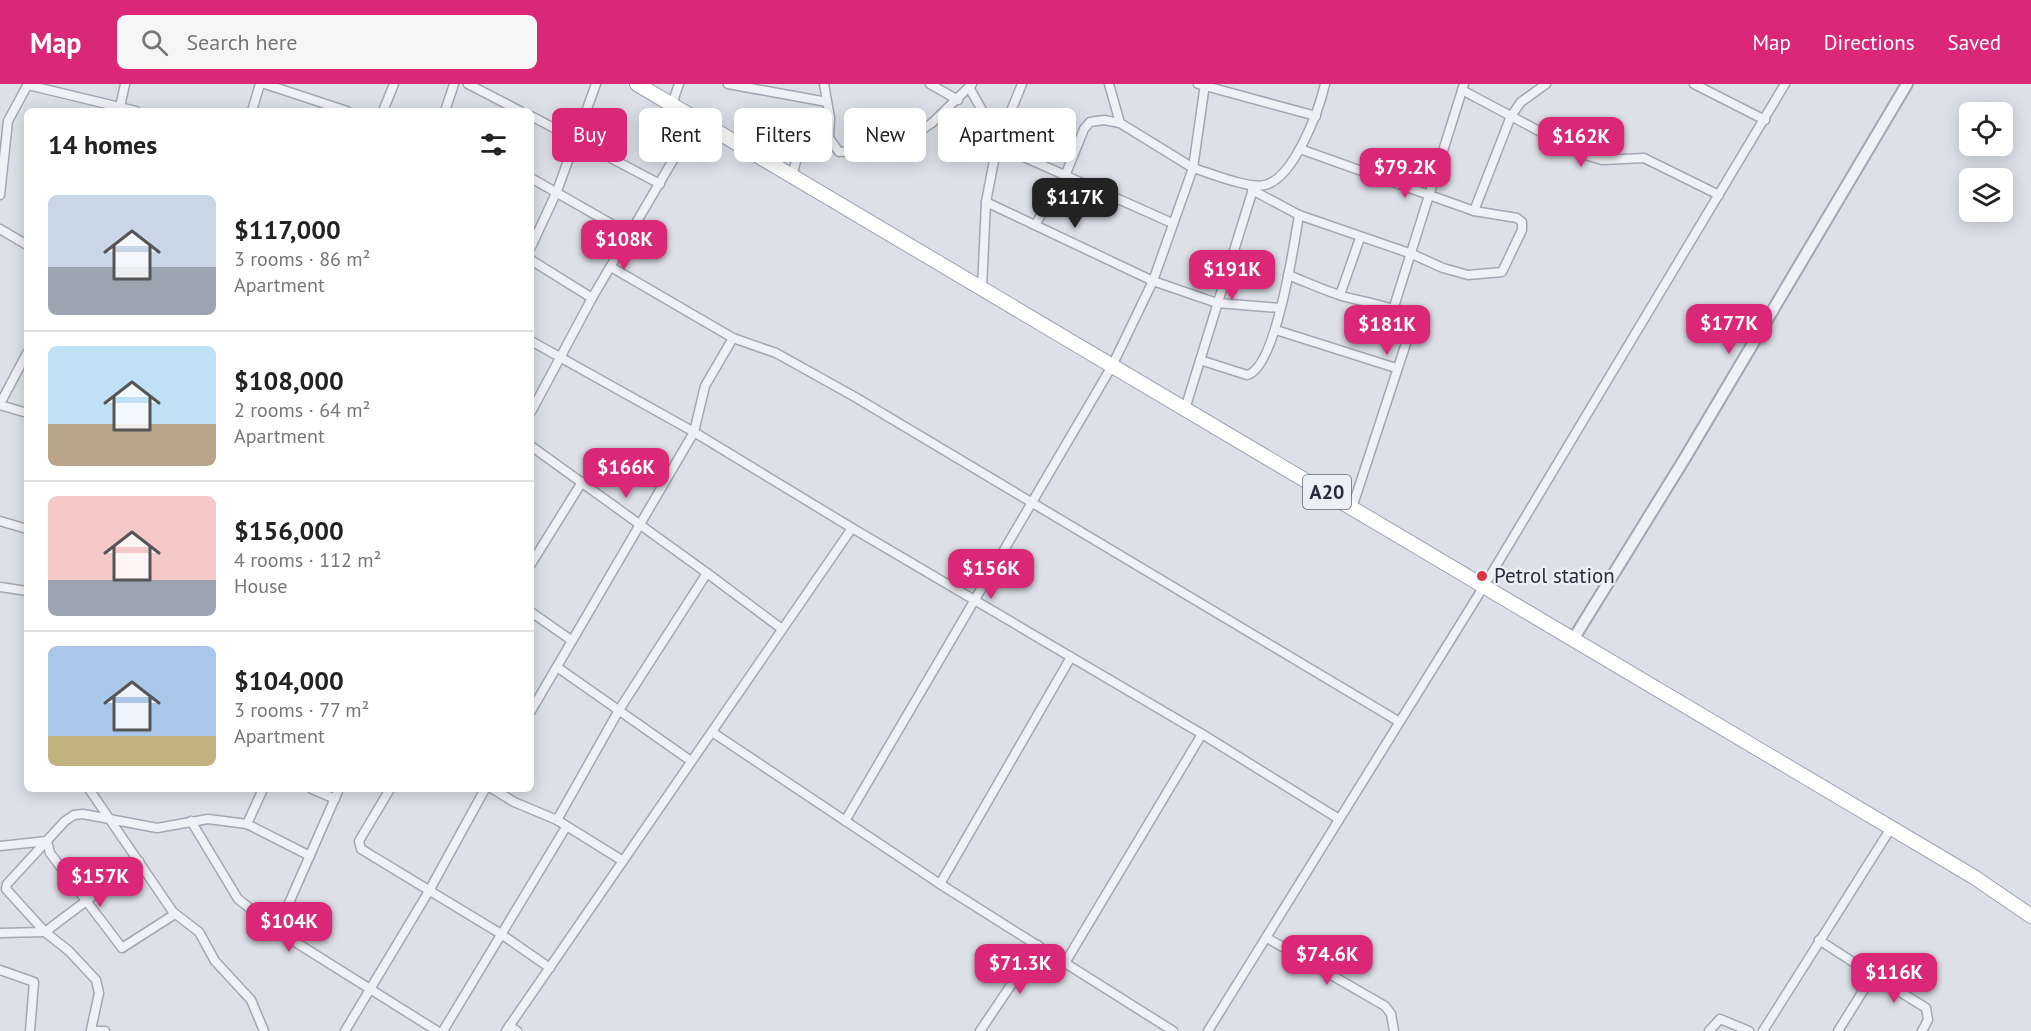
<!DOCTYPE html>
<meta charset="utf-8">
<style>
:root{--surface:#fff;--page:#f6f6f6;--text:#222;--muted:#767676;--line:#e0e0e0;--accent:#db2777}
body{margin:0;font-family:"PT Sans",sans-serif;background:var(--page);color:var(--text);height:100vh;display:flex;flex-direction:column;font-size:22px;white-space:nowrap}
*{box-sizing:border-box;margin:0}
p{font-size:20px;color:var(--muted)}
.icon{flex:none;width:33px;height:33px;fill:none;stroke:currentColor;stroke-width:2;stroke-linecap:round;stroke-linejoin:round}
.map{position:relative;flex:1;overflow:hidden}
.drawer{position:absolute;left:24px;top:24px;width:510px;height:684px;display:flex;flex-direction:column;background:var(--surface);border-radius:9px;box-shadow:0 3px 15px #0003}
.drawer>*{flex:none}
.banner{position:absolute;left:552px;top:24px;width:570px;height:54px;display:flex;gap:12px}
.buttons{position:absolute;left:1959px;top:18px;display:grid;gap:12px}
.buttons a{display:grid;place-items:center;width:54px;height:54px;border-radius:9px;background:var(--surface);box-shadow:0 3px 15px #0003;font-size:30px}
.price{position:absolute;translate:-50% -51px;padding:0 14px;border-radius:12px;background:var(--accent);color:#fff;font-size:20px;line-height:39px;filter:drop-shadow(0 2px 3px #0008)}
.price::after{content:'';position:absolute;left:50%;top:36px;width:18px;height:14px;margin-left:-9px;background:inherit;clip-path:polygon(0 0,100% 0,50% 100%)}
.price.on{background:#222;color:#fff}
ul{padding:0;list-style:none}
li{display:flex;align-items:center;gap:18px;height:150px;padding:0 24px}
li+li{border-top:2px solid var(--line)}
li span{display:grid;place-items:center;flex:none;width:168px;height:120px;border-radius:9px;color:#555}
li>.icon{margin-inline-start:auto}
span .icon{width:72px;height:72px;fill:#fffc;stroke-width:1}
li b{font-size:26px}
h2{display:flex;justify-content:space-between;align-items:center;height:72px;padding:0 24px;font-size:26px}
.chip{padding:0 21px;border-radius:9px;background:var(--surface);box-shadow:0 3px 15px #0003;font-size:21px;line-height:54px}
.chip.on{background:var(--accent);color:#fff}
header{display:flex;align-items:center;gap:36px;box-sizing:border-box;height:84px;padding:0 30px;background:var(--accent);color:#fff}
header strong{font-size:28px}
nav{display:flex;gap:33px;margin-inline-start:auto;font-size:21px}
.search{width:420px;height:54px;background:var(--page);display:flex;align-items:center;gap:15px;box-sizing:border-box;padding:0 21px;border-radius:9px;color:var(--muted);font-size:22px}
.map>svg:first-child{display:block}
.lines{fill:none;stroke-linecap:round;stroke-linejoin:round}
.minor-casing{stroke:#a2a7b2;stroke-width:11}
.tertiary-casing{stroke:#a2a7b2;stroke-width:14}
.primary-casing{stroke:#9ba3b4;stroke-width:16}
.minor{stroke:#eff1f6;stroke-width:8}
.tertiary{stroke:#eff1f6;stroke-width:10}
.primary{stroke:#fff;stroke-width:14}
.poi-dot{fill:#d83643;stroke:#eceff5;stroke-width:2}
.labels{text-anchor:middle;stroke-width:4.5;stroke-linejoin:round;paint-order:stroke}
.shield{fill:#eceff5;stroke:#616776;stroke-width:1.5}
.shield-label{font-size:20px;font-weight:bold;fill:#252d3f}
.poi-label{font-size:21px;fill:#252d3f;stroke:#eceff5;text-anchor:start}
</style>
<header>
<strong>Map</strong>
<div class="search"><svg class="icon" aria-label="search" viewBox="0 0 24 24"><circle cx="10" cy="10" r="6"/><path d="M15 15l6 6"/></svg>Search here</div>
<nav><a>Map</a><a>Directions</a><a>Saved</a></nav>
</header>
<div class="map">
<svg width="2031" height="947" viewBox="0 0 2031 947">
<rect width="100%" height="100%" fill="#dde0e8"/>
<g class="lines">
<defs>
<g id="minor">
<path d="M265,0l82,27"/>
<path d="M468,0l52,27"/>
<path d="M728,0l99,18"/>
<path d="M930,0l28,16"/>
<path d="M1109,0l11,39 73,45 12,-84"/>
<path d="M1198,0l118,32"/>
<path d="M1694,0l71,36"/>
<path d="M28,1l108,26"/>
<path d="M970,5l29,51"/>
<path d="M1462,6l120,64 20,6 42,-2 75,37"/>
<path d="M672,20l7,-20"/>
<path d="M120,23l5,-23"/>
<path d="M252,27l8,-27"/>
<path d="M383,27l11,-27"/>
<path d="M445,27l9,-27"/>
<path d="M531,32l129,68"/>
<path d="M830,34l-1,20 10,14 46,-2 21,-10 26,-17 40,-39"/>
<path d="M997,61l175,78"/>
<path d="M792,92l11,-40 15,-19 12,1 -6,-34"/>
<path d="M531,94l98,56"/>
<path d="M1252,106l47,25 113,39 31,14 25,7 34,-3 20,-42v-8l-5,-4 -43,-7 -174,-62"/>
<path d="M0,111l8,-74 20,-37"/>
<path d="M986,118l167,79 64,22 63,5"/>
<path d="M1474,127l37,-95 10,-14 25,-18"/>
<path d="M1035,141l30,-49 19,-47 6,-7 14,-2 16,3"/>
<path d="M0,145l27,16"/>
<path d="M531,163l26,-56 39,-107"/>
<path d="M531,176l61,38"/>
<path d="M611,183l122,71 43,15 79,44 543,324"/>
<path d="M1288,191c18,7 36,15 54,21 17,5 62,11 71,26l-61,186"/>
<path d="M982,205l4,-87 11,-57 25,-61"/>
<path d="M1340,211l20,-57"/>
<path d="M1393,226l71,-226"/>
<path d="M1276,246l120,38"/>
<path d="M531,257l163,91 158,96"/>
<path d="M1200,276l47,15c29,-7 47,-130 52,-160"/>
<path d="M0,320l27,-51"/>
<path d="M0,321l27,8"/>
<path d="M1185,325l69,-223"/>
<path d="M531,328l61,-114 105,-179"/>
<path d="M531,362l176,127"/>
<path d="M0,437l27,8"/>
<path d="M531,480l51,-82"/>
<path d="M0,503l27,4"/>
<path d="M531,528l40,28"/>
<path d="M557,583l134,94"/>
<path d="M531,627l163,-279 11,-46 28,-48"/>
<path d="M712,648l228,152 233,147"/>
<path d="M89,705l84,123 26,20 16,29 36,39 13,31"/>
<path d="M312,705l23,10"/>
<path d="M390,705l-31,52 2,8 140,85 49,34"/>
<path d="M493,705l21,13 43,18 66,41"/>
<path d="M557,736l62,-110 88,-137 75,56"/>
<path d="M191,737l47,78 46,36 153,96"/>
<path d="M845,737l267,-455 41,-85 40,-113c17,5 55,21 72,17 29,-7 54,-75 60,-101"/>
<path d="M247,740l16,-35"/>
<path d="M0,762l47,-5 3,12 72,95 53,-34"/>
<path d="M940,800l131,-227"/>
<path d="M0,849l45,-1 94,-71"/>
<path d="M284,851l5,-32 50,-114"/>
<path d="M1267,854l118,68 6,8 3,17"/>
<path d="M1819,856l54,35 -35,56"/>
<path d="M1065,879l137,-229"/>
<path d="M0,886l34,12 -4,49"/>
<path d="M1873,891l53,33 2,12 -6,11"/>
<path d="M509,942l8,5"/>
<path d="M91,946l8,-37 -3,-13 -27,-29 -24,-19 -39,-43 1,-5 58,-63 9,-6 9,-1 74,14 51,-9 39,5 63,32"/>
<path d="M91,947h14"/>
<path d="M345,947l84,-140 56,-102"/>
<path d="M443,947l123,-204"/>
<path d="M506,947l346,-503 350,206 137,85"/>
<path d="M980,947l58,-86"/>
<path d="M1208,947l276,-445 301,-502"/>
<path d="M1709,947l11,-12 29,12"/>
<path d="M1763,947l128,-203"/>
</g>
<path id="tertiary" d="M1574,554l111,-180 222,-374"/>
<path id="primary" d="M637,0l1337,793 57,39"/>
</defs>
<use href="#minor" class="minor-casing"/>
<use href="#tertiary" class="tertiary-casing"/>
<use href="#primary" class="primary-casing"/>
<use href="#minor" class="minor"/>
<use href="#tertiary" class="tertiary"/>
<use href="#primary" class="primary"/>
</g>
<circle class="poi-dot" cx="1482" cy="492" r="6"/>
<g class="labels">
<rect class="shield" x="1303" y="391" width="48" height="34" rx="4.5"/>
<g class="shield-label">
<text x="1327" y="415">A20</text>
</g>
<g class="poi-label">
<text x="1494" y="499">Petrol station</text>
</g>
</g>
</svg>
<div class="buttons">
<a><svg class="icon" aria-label="locate" viewBox="0 0 24 24"><circle cx="12" cy="12" r="6"/><path d="M12 2v4M12 18v4M2 12h4M18 12h4"/></svg></a>
<a><svg class="icon" aria-label="layers" viewBox="0 0 24 24"><path d="M12 4l9 5-9 5-9-5zM3 14l9 5 9-5"/></svg></a>
</div>
<b class="price" style="left:1581px;top:84px">$162K</b>
<b class="price" style="left:1405px;top:115px">$79.2K</b>
<b class="price on" style="left:1075px;top:145px">$117K</b>
<b class="price" style="left:624px;top:187px">$108K</b>
<b class="price" style="left:1232px;top:217px">$191K</b>
<b class="price" style="left:1729px;top:271px">$177K</b>
<b class="price" style="left:1387px;top:272px">$181K</b>
<b class="price" style="left:626px;top:415px">$166K</b>
<b class="price" style="left:991px;top:516px">$156K</b>
<b class="price" style="left:100px;top:824px">$157K</b>
<b class="price" style="left:289px;top:869px">$104K</b>
<b class="price" style="left:1327px;top:902px">$74.6K</b>
<b class="price" style="left:1020px;top:911px">$71.3K</b>
<b class="price" style="left:1894px;top:920px">$116K</b>
<div class="banner">
<a class="chip on">Buy</a>
<a class="chip">Rent</a>
<a class="chip">Filters</a>
<a class="chip">New</a>
<a class="chip">Apartment</a>
</div>
<section class="drawer">
<h2>14 homes<svg class="icon" aria-label="filters" viewBox="0 0 24 24"><path d="M4 7h16M4 17h16"/><circle cx="9" cy="7" r="2"/><circle cx="15" cy="17" r="2"/></svg></h2>
<ul>
<li><span style="background:linear-gradient(#c9d6e8 60%,#9aa5b1 0)"><svg class="icon" aria-label="home" viewBox="0 0 24 24"><path d="M3 11l9-7 9 7M6 9v11h12V9"/></svg></span><div><b>$117,000</b><p>3 rooms · 86 m²</p><p>Apartment</p></div></li>
<li><span style="background:linear-gradient(#bfe0f5 65%,#b9a48a 0)"><svg class="icon" aria-label="home" viewBox="0 0 24 24"><path d="M3 11l9-7 9 7M6 9v11h12V9"/></svg></span><div><b>$108,000</b><p>2 rooms · 64 m²</p><p>Apartment</p></div></li>
<li><span style="background:linear-gradient(#f6c9c9 70%,#9aa5b1 0)"><svg class="icon" aria-label="home" viewBox="0 0 24 24"><path d="M3 11l9-7 9 7M6 9v11h12V9"/></svg></span><div><b>$156,000</b><p>4 rooms · 112 m²</p><p>House</p></div></li>
<li><span style="background:linear-gradient(#a9c7e8 75%,#c2b280 0)"><svg class="icon" aria-label="home" viewBox="0 0 24 24"><path d="M3 11l9-7 9 7M6 9v11h12V9"/></svg></span><div><b>$104,000</b><p>3 rooms · 77 m²</p><p>Apartment</p></div></li>
</ul>
</section>
</div>
